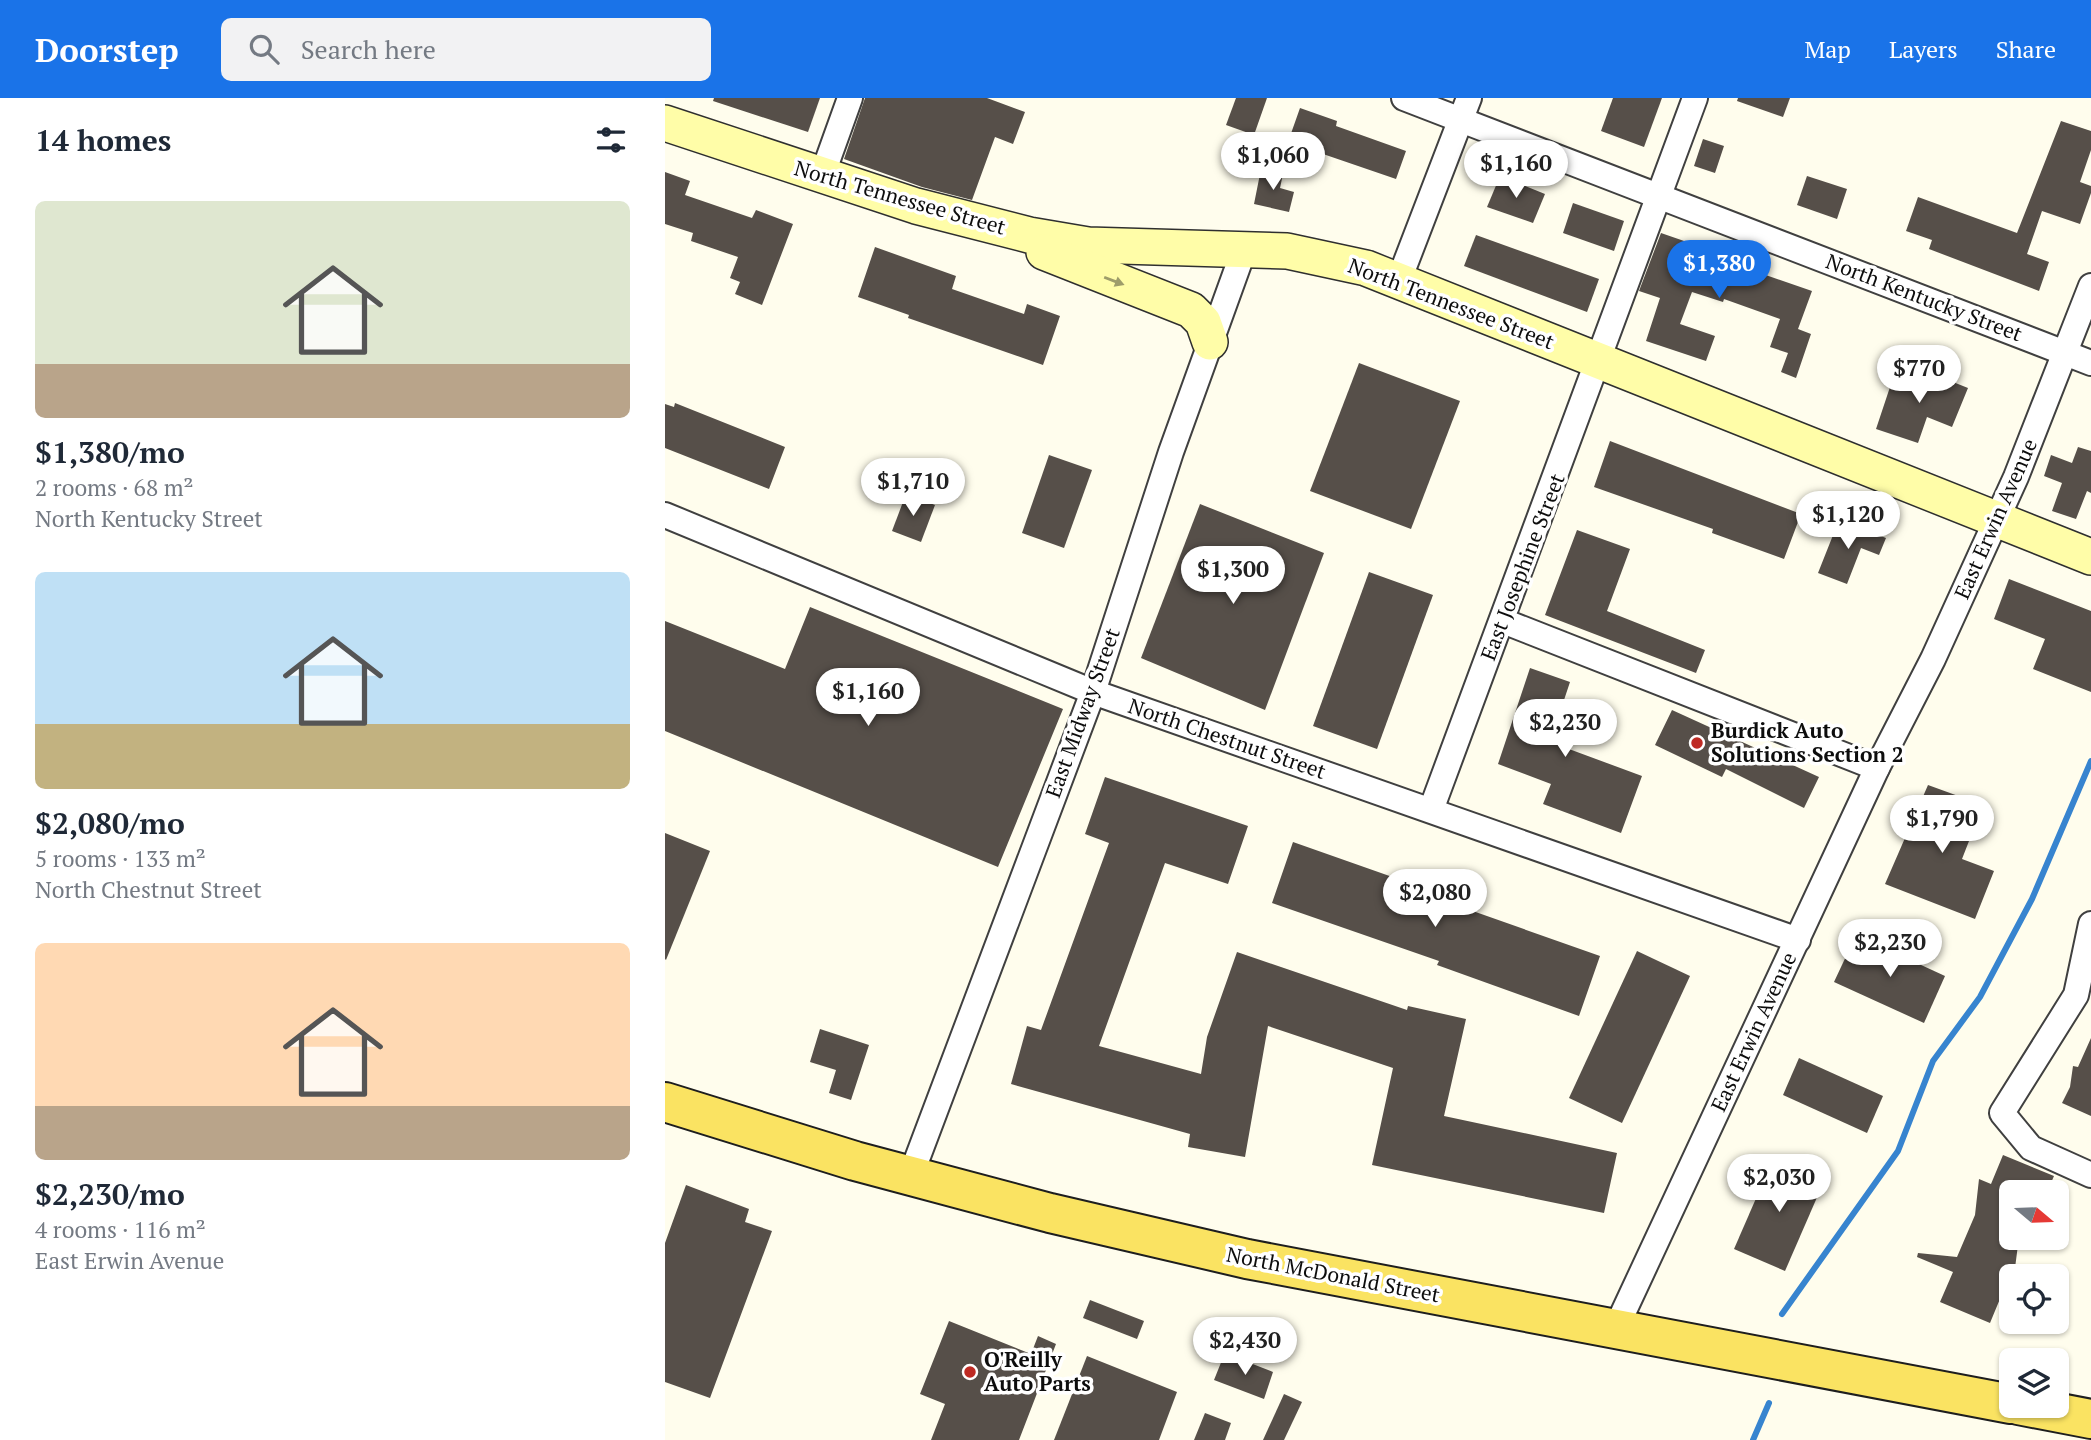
<!DOCTYPE html>
<meta charset="utf-8">
<style>
:root{--surface:#fff;--page:#f2f2f3;--text:#1f2937;--muted:#747a83;--accent:#1a73e8}
body{margin:0;font-family:"PT Serif",serif;background:var(--page);color:var(--text);height:100vh;display:flex;flex-direction:column;font-size:26px;white-space:nowrap}
*{box-sizing:border-box;margin:0}
p{font-size:23px;color:var(--muted)}
.icon{flex:none;width:38px;height:38px;fill:none;stroke:currentColor;stroke-width:2;stroke-linecap:round;stroke-linejoin:round}
.map{position:relative;flex:1;overflow:hidden}
.panel{display:flex;flex-direction:column;background:var(--surface);width:665px}
.panel>*{flex:none}
.needle{width:46px;rotate:109deg}
.tools{position:absolute;left:1334px;top:1082px;display:grid;gap:14px}
.tools a{display:grid;place-items:center;width:70px;height:70px;border-radius:10px;background:var(--surface);box-shadow:0 2px 5px #0004;font-size:35px}
.price{position:absolute;translate:-50% -60px;padding:0 16px;border-radius:24px;background:#fff;color:#222;font-size:23px;line-height:46px;filter:drop-shadow(0 2px 4px #0008)}
.price::after{content:'';position:absolute;left:50%;top:42px;width:21px;height:16px;margin-left:-10px;background:inherit;clip-path:polygon(0 0,100% 0,50% 100%)}
.price.current{background:var(--accent);color:#fff}
ul{padding:0;list-style:none}
li{display:grid;align-content:center;gap:14px;height:371px;padding:0 35px}
li span{display:grid;place-items:center;height:217px;border-radius:10px;color:#555}
li>.icon{margin-inline-start:auto}
span .icon{width:126px;height:126px;fill:#fffc;stroke-width:1}
li b{font-size:30px}
h2{display:flex;justify-content:space-between;align-items:center;height:84px;padding:0 35px;font-size:30px}
header{display:flex;align-items:center;gap:42px;box-sizing:border-box;height:98px;padding:0 35px;background:var(--accent);color:#fff}
header strong{font-size:33px}
nav{display:flex;gap:38px;margin-inline-start:auto;font-size:24px}
.search{width:490px;height:63px;background:var(--page);display:flex;align-items:center;gap:18px;box-sizing:border-box;padding:0 24px;border-radius:10px;color:var(--muted);font-size:26px}
main{display:flex;flex:1;min-height:0}
.map>svg:first-child{display:block}
.lines{fill:none;stroke-linecap:round;stroke-linejoin:round}
.stream{stroke:#3784cf;stroke-width:6}
.building{fill:#564f49}
.street-casing{stroke:#404040;stroke-width:28}
.secondary-casing{stroke:#2f2f2f;stroke-width:38}
.primary-casing{stroke:#1e1e1e;stroke-width:42}
.street{stroke:#fff;stroke-width:24}
.secondary{stroke:#fffda8;stroke-width:35}
.primary{stroke:#fae362;stroke-width:38}
.oneway{fill:#9e9d6a}
.poi-dot{fill:#be2a23;stroke:#fff;stroke-width:2.5}
.labels{text-anchor:middle;stroke-width:7;stroke-linejoin:round;paint-order:stroke}
.street-label{font-size:21px;fill:#0d0d0d;stroke:#fff}
.poi-label{font-size:21px;font-weight:bold;fill:#0d0d0d;stroke:#fff;text-anchor:start}
</style>
<header>
<strong>Doorstep</strong>
<div class="search"><svg class="icon" aria-label="search" viewBox="0 0 24 24"><circle cx="10" cy="10" r="6"/><path d="M15 15l6 6"/></svg>Search here</div>
<nav><a>Map</a><a>Layers</a><a>Share</a></nav>
</header>
<main>
<section class="panel">
<h2>14 homes<svg class="icon" aria-label="filters" viewBox="0 0 24 24"><path d="M4 7h16M4 17h16"/><circle cx="9" cy="7" r="2"/><circle cx="15" cy="17" r="2"/></svg></h2>
<ul>
<li><span style="background:linear-gradient(#dfe7d0 75%,#b9a48a 0)"><svg class="icon" aria-label="home" viewBox="0 0 24 24"><path d="M3 11l9-7 9 7M6 9v11h12V9"/></svg></span><div><b>$1,380/mo</b><p>2 rooms · 68 m²</p><p>North Kentucky Street</p></div></li>
<li><span style="background:linear-gradient(#bfe0f5 70%,#c2b280 0)"><svg class="icon" aria-label="home" viewBox="0 0 24 24"><path d="M3 11l9-7 9 7M6 9v11h12V9"/></svg></span><div><b>$2,080/mo</b><p>5 rooms · 133 m²</p><p>North Chestnut Street</p></div></li>
<li><span style="background:linear-gradient(#ffd9b3 75%,#b9a48a 0)"><svg class="icon" aria-label="home" viewBox="0 0 24 24"><path d="M3 11l9-7 9 7M6 9v11h12V9"/></svg></span><div><b>$2,230/mo</b><p>4 rooms · 116 m²</p><p>East Erwin Avenue</p></div></li>
</ul>
</section>
<div class="map">
<svg width="1426" height="1342" viewBox="0 0 1426 1342">
<rect width="100%" height="100%" fill="#fffded"/>
<g class="lines">
<g class="stream">
<path d="M1117,1216l116,-163 35,-90 47,-64 52,-98 59,-138"/>
<path d="M1088,1342l16,-37"/>
</g>
</g>
<g class="building">
<path d="M49,0h106l-12,34 -95,-31z"/>
<path d="M200,0h122l38,14 -12,32 -18,-7 -23,63 -50,-13 -78,-28z"/>
<path d="M571,0h31l-13,37 -28,-10z"/>
<path d="M948,0h49l-18,49 -43,-16z"/>
<path d="M1073,0h52l-7,19 -46,-16z"/>
<path d="M635,10l37,13 -1,5 70,25 -10,28 -108,-37z"/>
<path d="M1396,23l30,10v19l-11,32 11,4v7l-11,31 -38,-13 -15,43 22,8 -10,29 -110,-42 3,-9 -26,-9 12,-34 99,36z"/>
<path d="M1038,41l21,7 -9,27 -21,-7z"/>
<path d="M596,71l22,5 -3,14 14,4 -5,20 -35,-8z"/>
<path d="M0,74l25,9 -5,14 67,23 4,-8 37,14 -31,81 -27,-11 5,-12 -10,-4 8,-21 -47,-16 2,-8 -28,-9z"/>
<path d="M835,78l45,18 -12,29 -46,-16z"/>
<path d="M1142,78l40,13 -10,30 -40,-14z"/>
<path d="M908,105l51,18 -10,30 -51,-18z"/>
<path d="M996,135l26,9 -2,5 127,44 -14,38 13,5 -15,44 -15,-6 7,-19 -18,-6 10,-28 -56,-20 -1,3 -31,-10 -12,32 35,12 -9,25 -60,-20 14,-43 -21,-7z"/>
<path d="M811,137l123,44 -12,33 -123,-46z"/>
<path d="M210,149l81,29 -4,13 72,25 3,-10 33,12 -17,49 -135,-47 1,-3 -51,-18z"/>
<path d="M694,265l101,38 -49,128 -101,-38z"/>
<path d="M1231,271l50,17 2,-6 20,8 -16,39 -25,-10 -9,26 -42,-14z"/>
<path d="M10,305l110,44 -16,42 -104,-41v-44l9,3z"/>
<path d="M945,343l191,73 -17,45 -72,-26 1,-4 -119,-42z"/>
<path d="M1413,349l13,4v42l-4,-2 -11,28 -24,-8 10,-28 -18,-7 7,-21 21,8z"/>
<path d="M384,357l43,15 -28,78 -42,-15z"/>
<path d="M241,396l29,11 -14,37 -29,-11z"/>
<path d="M535,406l124,49 -59,157 -124,-52z"/>
<path d="M1174,422l47,18 -7,17 -18,-7 -14,36 -29,-11z"/>
<path d="M912,432l53,19 -23,62 98,39 -9,23 -151,-58z"/>
<path d="M704,474l64,23 -56,154 -64,-23z"/>
<path d="M1344,481l82,32v81l-58,-23 12,-30 -51,-20z"/>
<path d="M145,509l253,102 -65,158 -333,-136v-110l120,48z"/>
<path d="M865,570l40,14 -20,60 92,34 -21,57 -78,-29 8,-20 -53,-20z"/>
<path d="M1007,612l147,67 -15,31 -78,-39 -4,8 -67,-32z"/>
<path d="M440,679l143,49 -20,58 -63,-21 -66,183 102,28 6,-37 30,-85 170,58 1,-4 58,13 -22,97 173,37 -13,60 -232,-48 21,-97 -125,-42 -23,131 -57,-10 2,-13 -179,-50 16,-58 14,4 68,-187 -24,-9z"/>
<path d="M1263,687l55,20 -21,54 32,12 -19,48 -90,-35z"/>
<path d="M0,735l45,18 -44,109 -1,-1z"/>
<path d="M628,744l142,50 -2,5 167,59 -21,60 -142,-51 2,-4 -167,-58z"/>
<path d="M1191,837l89,41 -21,47 -90,-41z"/>
<path d="M972,853l53,25 -68,147 -53,-25z"/>
<path d="M155,931l49,16 -18,55 -22,-7 7,-23 -26,-8z"/>
<path d="M1426,940v78l-29,-13 8,-16 3,-21 5,1z"/>
<path d="M1134,960l84,38 -16,37 -84,-38z"/>
<path d="M1338,1057l51,21 -7,16h-36v45h8l-5,39h-3v19l-9,-1 -12,29 -50,-21 13,-30 -36,-15 1,-4 39,4 18,-42 4,-36 12,5z"/>
<path d="M1109,1059l51,22 -40,92 -51,-22z"/>
<path d="M21,1087l63,24 -4,13 27,9 -62,167 -45,-16v-139z"/>
<path d="M425,1202l54,21 -7,18 -54,-21z"/>
<path d="M284,1223l82,33 7,-18 18,8 -37,96h-88l14,-36 -25,-10z"/>
<path d="M422,1258l90,36 -18,48h-105z"/>
<path d="M567,1258l41,16 -9,27 -50,-19 8,-20 7,3z"/>
<path d="M619,1296l18,8 -18,38h-21z"/>
<path d="M540,1315l26,10 -6,17h-31z"/>
</g>
<g class="lines">
<defs>
<g id="street">
<path d="M739,0l687,265"/>
<path d="M157,78l28,-78"/>
<path d="M734,182l70,-182"/>
<path d="M0,417l428,177 705,248"/>
<path d="M838,523l374,147"/>
<path d="M766,712l264,-712"/>
<path d="M1426,826l-15,71 -74,118 29,35 60,27"/>
<path d="M246,1077l182,-483 78,-240 74,-205"/>
<path d="M951,1230l261,-560 56,-109 83,-182 75,-191"/>
</g>
<g id="secondary">
<path d="M0,25l251,83 113,29 59,10 199,6 79,17 725,289"/>
<path d="M379,154l147,58 12,12 7,20"/>
</g>
<g id="primary">
<path d="M0,1004l190,59 195,52 197,46 764,145"/>
<path d="M1353,1307l73,14"/>
</g>
</defs>
<use href="#street" class="street-casing"/>
<use href="#secondary" class="secondary-casing"/>
<use href="#primary" class="primary-casing"/>
<use href="#street" class="street"/>
<use href="#secondary" class="secondary"/>
<use href="#primary" class="primary"/>
</g>
<defs><path id="oneway-solid" d="M-6-.8H1V-3.2L6.5 0L1 3.2V.8H-6Z" transform="scale(1.75)"/></defs>
<use class="oneway" href="#oneway-solid" transform="translate(449 183) rotate(21)"/>
<g class="poi-dot">
<circle cx="1032" cy="645" r="7"/>
<circle cx="305" cy="1274" r="7"/>
</g>
<g class="labels">
<g class="street-label">
<text transform="translate(235 100) rotate(16)" y="7">North Tennessee Street</text>
<text transform="translate(1259 200) rotate(21)" y="7">North Kentucky Street</text>
<text transform="translate(786 206) rotate(21)" y="7">North Tennessee Street</text>
<text transform="translate(1331 421) rotate(-66)" y="7">East Erwin Avenue</text>
<text transform="translate(858 469) rotate(-69)" y="7">East Josephine Street</text>
<text transform="translate(418 615) rotate(-70)" y="7">East Midway Street</text>
<text transform="translate(562 641) rotate(19)" y="7">North Chestnut Street</text>
<text transform="translate(1089 934) rotate(-65)" y="7">East Erwin Avenue</text>
<text transform="translate(668 1177) rotate(11)" y="7">North McDonald Street</text>
</g>
<g class="poi-label">
<text x="1046" y="640">Burdick Auto<tspan x="1046" dy="24">Solutions Section 2</tspan></text>
<text x="319" y="1269">O'Reilly<tspan x="319" dy="24">Auto Parts</tspan></text>
</g>
</g>
</svg>
<div class="tools">
<a><svg class="needle" viewBox="-14 -14 28 28"><path d="M0-13l5 13h-10z" fill="#e53935"/><path d="M0 13l5-13h-10z" fill="#747a83"/></svg></a>
<a><svg class="icon" aria-label="locate" viewBox="0 0 24 24"><circle cx="12" cy="12" r="6"/><path d="M12 2v4M12 18v4M2 12h4M18 12h4"/></svg></a>
<a><svg class="icon" aria-label="layers" viewBox="0 0 24 24"><path d="M12 4l9 5-9 5-9-5zM3 14l9 5 9-5"/></svg></a>
</div>
<b class="price" style="left:608px;top:94px">$1,060</b>
<b class="price" style="left:851px;top:102px">$1,160</b>
<b class="price current" style="left:1054px;top:202px">$1,380</b>
<b class="price" style="left:1254px;top:307px">$770</b>
<b class="price" style="left:248px;top:420px">$1,710</b>
<b class="price" style="left:1183px;top:453px">$1,120</b>
<b class="price" style="left:568px;top:508px">$1,300</b>
<b class="price" style="left:203px;top:630px">$1,160</b>
<b class="price" style="left:900px;top:661px">$2,230</b>
<b class="price" style="left:1277px;top:757px">$1,790</b>
<b class="price" style="left:770px;top:831px">$2,080</b>
<b class="price" style="left:1225px;top:881px">$2,230</b>
<b class="price" style="left:1114px;top:1116px">$2,030</b>
<b class="price" style="left:580px;top:1279px">$2,430</b>
</div>
</main>
